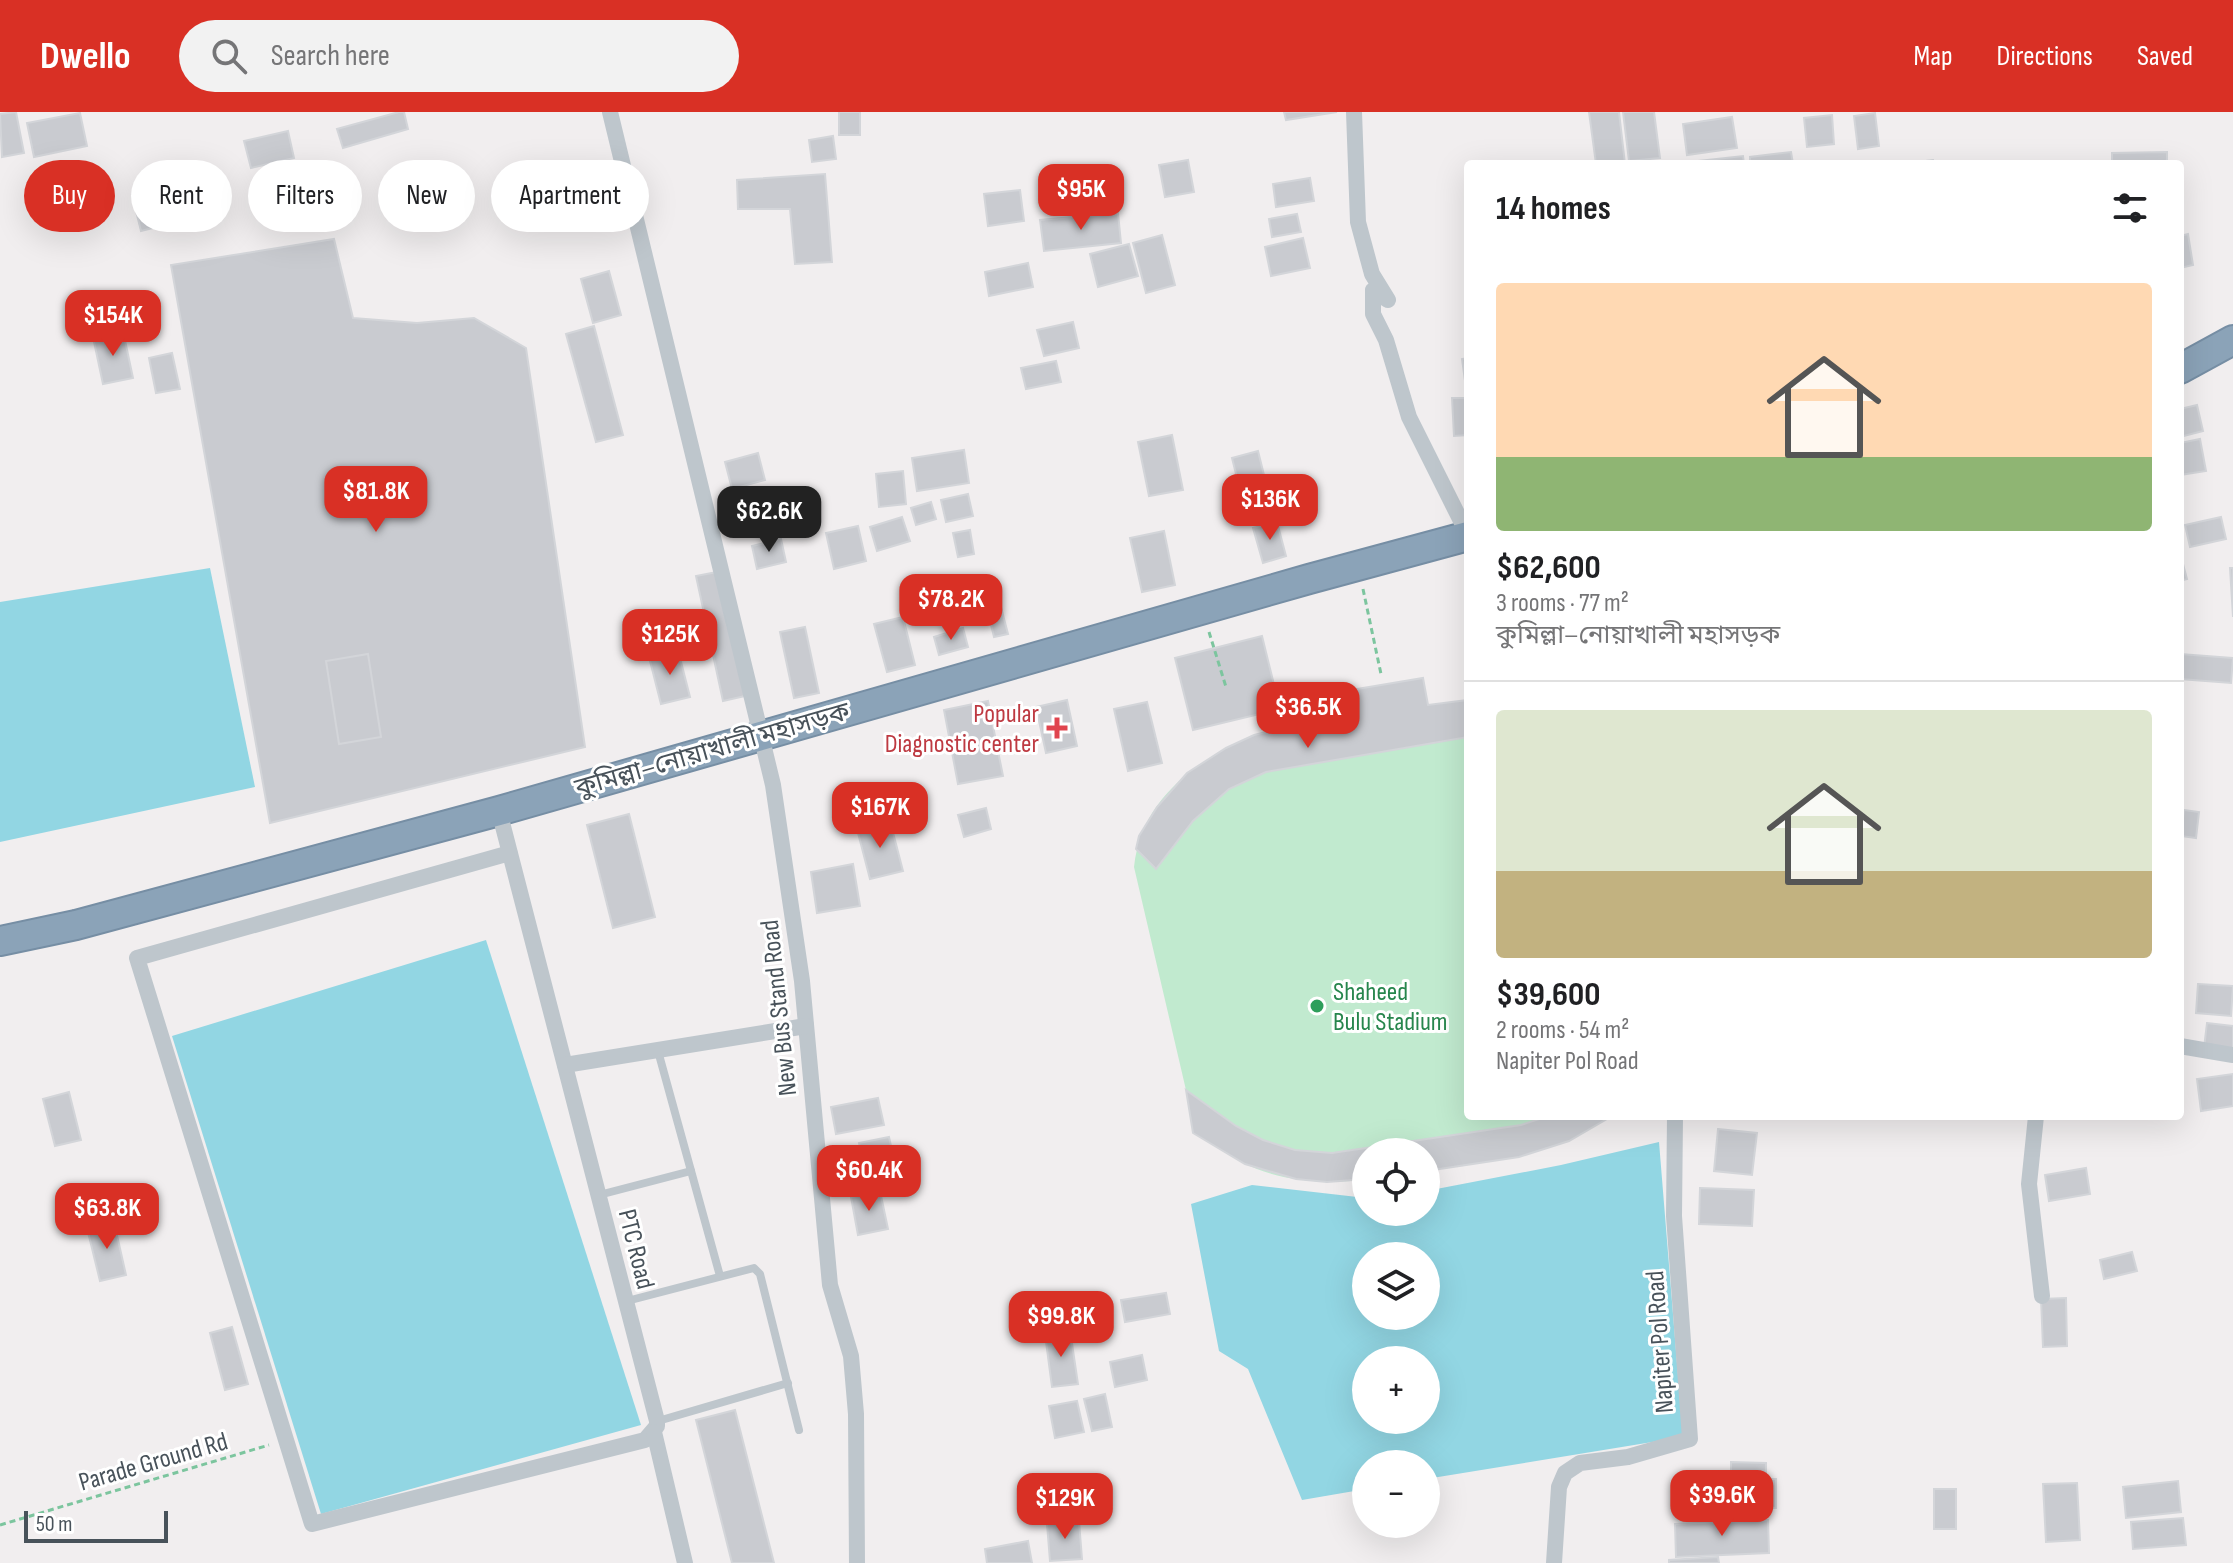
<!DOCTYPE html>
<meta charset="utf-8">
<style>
:root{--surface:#fff;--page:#f2f2f2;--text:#202124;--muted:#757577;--line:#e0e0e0;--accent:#d93025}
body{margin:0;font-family:"Sofia Sans Condensed","Noto Sans Bengali",sans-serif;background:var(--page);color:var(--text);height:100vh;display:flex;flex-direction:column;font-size:30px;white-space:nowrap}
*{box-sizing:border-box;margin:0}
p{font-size:26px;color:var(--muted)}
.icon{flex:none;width:44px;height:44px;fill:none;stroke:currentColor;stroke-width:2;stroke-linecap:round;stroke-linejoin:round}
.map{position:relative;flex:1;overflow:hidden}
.drawer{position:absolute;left:1464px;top:48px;width:720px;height:960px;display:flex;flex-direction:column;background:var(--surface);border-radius:8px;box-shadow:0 8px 32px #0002}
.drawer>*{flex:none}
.banner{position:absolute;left:24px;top:48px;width:760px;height:72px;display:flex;gap:16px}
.controls{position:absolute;left:1352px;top:1026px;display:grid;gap:16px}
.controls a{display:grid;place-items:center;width:88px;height:88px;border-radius:50%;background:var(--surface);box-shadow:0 8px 32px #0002;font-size:40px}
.scale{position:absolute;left:24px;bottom:20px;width:144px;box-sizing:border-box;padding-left:8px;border:4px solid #48525a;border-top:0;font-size:22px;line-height:28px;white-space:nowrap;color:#48525a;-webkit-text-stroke:6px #fff;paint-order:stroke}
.price{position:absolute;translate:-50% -68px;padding:0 18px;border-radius:16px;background:var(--accent);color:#fff;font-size:26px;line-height:52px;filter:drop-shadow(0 2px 4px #0008)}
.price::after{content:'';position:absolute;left:50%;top:48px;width:24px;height:18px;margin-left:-12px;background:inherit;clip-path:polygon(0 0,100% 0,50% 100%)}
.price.on{background:#222;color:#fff}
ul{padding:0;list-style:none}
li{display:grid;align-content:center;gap:16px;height:424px;padding:0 32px}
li+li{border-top:2px solid var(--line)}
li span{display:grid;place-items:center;height:248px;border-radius:8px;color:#555}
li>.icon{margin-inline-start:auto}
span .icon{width:144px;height:144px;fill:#fffc;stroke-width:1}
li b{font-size:34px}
h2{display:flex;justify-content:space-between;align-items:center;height:96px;padding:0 32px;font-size:34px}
.tag{padding:0 28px;border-radius:36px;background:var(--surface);box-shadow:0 8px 32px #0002;font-size:28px;line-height:72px}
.tag.on{background:var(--accent);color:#fff}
header{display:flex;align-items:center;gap:48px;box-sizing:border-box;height:112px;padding:0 40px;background:var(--accent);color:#fff}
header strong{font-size:38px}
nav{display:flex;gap:44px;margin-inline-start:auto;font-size:28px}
.search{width:560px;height:72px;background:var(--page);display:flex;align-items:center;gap:20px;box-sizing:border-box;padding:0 28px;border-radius:44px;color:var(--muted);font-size:30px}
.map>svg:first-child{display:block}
.green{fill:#c1eacf}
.water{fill:#92d6e3;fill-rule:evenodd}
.building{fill:#c9cbd0;stroke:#d3d5d9;stroke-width:2}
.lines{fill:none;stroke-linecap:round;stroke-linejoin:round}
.highway-casing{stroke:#768ea4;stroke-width:32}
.path{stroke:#7cc59e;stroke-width:3;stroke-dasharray:6 4;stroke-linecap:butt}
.lane{stroke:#bec6cc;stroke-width:8}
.street{stroke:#bec6cc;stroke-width:16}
.highway{stroke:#8ba3b8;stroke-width:28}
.health-dot{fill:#e0444e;stroke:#fff;stroke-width:3}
.leisure-dot{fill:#2e9e5b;stroke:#fff;stroke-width:3}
.labels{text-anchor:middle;stroke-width:6;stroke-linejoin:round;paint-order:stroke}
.health-label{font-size:26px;fill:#be3a42;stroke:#fff;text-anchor:end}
.street-label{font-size:26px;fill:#48525a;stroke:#fff}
.leisure-label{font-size:26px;fill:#27864d;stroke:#fff;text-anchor:start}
</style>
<header>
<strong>Dwello</strong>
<div class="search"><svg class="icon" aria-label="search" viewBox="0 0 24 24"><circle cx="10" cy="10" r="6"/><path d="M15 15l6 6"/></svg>Search here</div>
<nav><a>Map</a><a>Directions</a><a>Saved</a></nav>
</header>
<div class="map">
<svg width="2233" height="1451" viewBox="0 0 2233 1451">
<rect width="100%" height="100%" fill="#f1eeef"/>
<path class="green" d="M1423,566l5,27 40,-5v416h144l-43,25 -50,16 -153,-5v27c-38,6 -90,2 -124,-17 -17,-9 -33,-20 -49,-29l-7,-43 -52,-223c10,-92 106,-132 185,-147l-4,-24z"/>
<g class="water">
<path d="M210,456l45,219 -255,55v-240z"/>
<path d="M486,828l155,485 -320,89 -149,-478z"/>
<path d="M1659,1030l24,295 -257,42v-15h-60v25l-64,11 -54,-131 -29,-18 -28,-147 61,-19 114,13v14h60v-21l135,-26zM1366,1144h60v60h-60zM1366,1248h60v60h-60z"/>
</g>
<g class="building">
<path d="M16,0l8,41 -22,4 -2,-43z"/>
<path d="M399,0h5l4,17 -65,19 -6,-19z"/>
<rect x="839" y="0" width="21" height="23"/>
<path d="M1284,0h53l-51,8z"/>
<path d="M1589,0h30l6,52h-29z"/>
<path d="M1623,0h31l6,46 -31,3z"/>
<path d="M80,1l7,33 -53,11 -7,-34z"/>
<path d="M1875,1l4,33 -21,3 -4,-33z"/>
<path d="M1832,3l2,29 -27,3 -3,-29z"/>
<path d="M1732,5l5,31 -50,7 -4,-31z"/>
<path d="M288,19l6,27 -43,10 -7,-27z"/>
<path d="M833,24l3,23 -24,3 -3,-22z"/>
<path d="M1791,40l2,12h-43v-7z"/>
<path d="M2167,40v12h-55v-11z"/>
<path d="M1743,44l1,8h-45v-3z"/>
<path d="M1188,48l6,32 -29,5 -6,-32z"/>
<path d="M1933,48l1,4h-34z"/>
<path d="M1109,56l9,37 -17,4 -9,-37z"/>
<path d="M825,62l7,88 -37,2 -5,-55h-52l-1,-29z"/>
<path d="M1067,62l8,31 -19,5 -7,-32z"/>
<path d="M1310,66l4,23 -38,6 -3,-23z"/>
<path d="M167,74l9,36 -35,9 -9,-36z"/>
<path d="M1020,78l4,31 -36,5 -4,-32z"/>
<path d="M1118,101l3,30 -77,8 -4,-31z"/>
<path d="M1297,102l4,18 -29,5 -3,-18z"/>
<path d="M2188,122l5,31 -13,3v-32z"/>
<path d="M1162,123l13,50 -29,8 -13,-50z"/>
<path d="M1303,126l7,30 -39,8 -6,-29z"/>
<path d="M334,127l19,79 64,5 57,-5 52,30 59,399 -315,76 -99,-558z"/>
<path d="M1129,132l9,32 -40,11 -8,-33z"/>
<path d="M1028,151l5,24 -44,9 -4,-24z"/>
<path d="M609,159l12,44 -28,8 -12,-44z"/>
<path d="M1073,210l6,26 -35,8 -7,-26z"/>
<path d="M594,214l29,109 -27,7 -30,-108z"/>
<path d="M123,219l10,47 -30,6 -10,-47z"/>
<path d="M172,241l8,36 -24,4 -7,-35z"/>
<path d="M1468,246v30h-2l-4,-29z"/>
<path d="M1056,249l5,21 -35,7 -5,-21z"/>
<path d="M1452,286h16v37l-14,1z"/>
<path d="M2197,293l6,26 -23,6v-28z"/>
<path d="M1172,323l11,55 -34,6 -11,-54z"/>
<path d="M2200,327l6,32 -26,4v-32z"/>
<path d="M964,338l5,33 -52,8 -5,-33z"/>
<path d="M1258,339l11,44 -26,7 -11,-44z"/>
<path d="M758,341l7,27 -33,9 -7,-27z"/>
<path d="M903,359l3,33 -27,3 -3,-33z"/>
<path d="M968,382l5,22 -27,6 -5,-22z"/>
<path d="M931,390l5,17 -20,6 -5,-17z"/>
<path d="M902,405l8,24 -33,10 -7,-24z"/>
<path d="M2221,405l5,22 -36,8 -5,-22z"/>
<path d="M1277,410l9,34 -23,7 -10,-35z"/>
<path d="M858,414l8,35 -32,8 -8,-36z"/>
<path d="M970,418l4,24 -16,3 -5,-24z"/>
<path d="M1164,419l11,54 -33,7 -12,-54z"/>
<path d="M781,427l5,23 -29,7 -5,-23z"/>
<path d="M2183,452l4,15 -7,2v-16z"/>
<path d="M2230,456h3v49z"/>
<path d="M717,460l28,124 -22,5 -27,-125z"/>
<path d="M995,472l13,50 -14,3 -12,-49z"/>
<path d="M903,505l12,48 -28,7 -13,-48z"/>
<path d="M805,515l14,66 -25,5 -14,-66z"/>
<path d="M963,516l5,19 -29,8 -5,-18z"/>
<path d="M1262,524l18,73 -87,21 -18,-72z"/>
<path d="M678,538l12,47 -29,7 -12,-47z"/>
<path d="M368,542l13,83 -42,7 -13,-83z"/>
<path d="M2180,542l53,4 -2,25 -51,-4z"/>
<path d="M1423,566l5,27 40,-5v37l-202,35 -37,17 -36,32 -37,48 -20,-20 3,-13 18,-29 30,-34 39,-25 28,-13 65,-16 -4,-23z"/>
<path d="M1067,588l10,46 -31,7 -10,-46z"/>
<path d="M988,589l15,75 -45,8 -14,-74z"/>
<path d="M1147,590l15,61 -34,8 -14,-62z"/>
<path d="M986,696l5,21 -27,8 -6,-22z"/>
<path d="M2184,698l15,2 -3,26 -15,-2z"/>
<path d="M629,702l26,103 -42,11 -26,-103z"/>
<path d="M890,709l13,50 -33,8 -13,-50z"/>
<path d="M853,752l7,42 -43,7 -6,-41z"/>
<path d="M2198,872l35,2 -2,30 -35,-3z"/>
<path d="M2207,911l26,3v26l-29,-4z"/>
<path d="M2233,962v32l-32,5 -4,-32z"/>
<path d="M1186,978l50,36 27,14 32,10 37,3 189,-28 27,-9h64l-43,25 -50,16 -93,14v-19h-60v27l-39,3 -31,-3 -51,-15 -52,-31z"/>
<path d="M69,980l12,48 -26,6 -12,-47z"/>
<path d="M878,986l6,27 -48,9 -5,-27z"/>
<path d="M1718,1017l39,4 -5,42 -38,-4z"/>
<path d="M889,1025l6,27 -30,7 -6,-28z"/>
<path d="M2086,1056l4,26 -41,7 -4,-26z"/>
<path d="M1700,1076l54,2 -2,36 -53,-2z"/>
<path d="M880,1079l8,38 -30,6 -7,-38z"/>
<path d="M114,1110l12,53 -26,6 -13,-53z"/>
<path d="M2132,1140l5,19 -33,8 -4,-19z"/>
<path d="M1166,1181l4,21 -45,8 -4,-22z"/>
<path d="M2066,1186l1,48 -24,1 -2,-48z"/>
<path d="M232,1215l16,57 -23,6 -15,-57z"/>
<path d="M1070,1218l8,54 -26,3 -7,-53z"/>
<path d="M1142,1243l5,25 -32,7 -5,-25z"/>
<path d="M1105,1282l7,33 -20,4 -8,-32z"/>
<path d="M1077,1289l7,31 -29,6 -6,-32z"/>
<path d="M735,1298l39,153h-42l-36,-143z"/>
<path d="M1731,1350l35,1v16h10v29h-45z"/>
<path d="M2178,1369l3,31 -55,6 -3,-31z"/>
<path d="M2077,1371l3,57 -34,2 -3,-58z"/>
<rect x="1934" y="1377" width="22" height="40"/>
<path d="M2183,1406l3,27 -53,4 -2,-27z"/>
<path d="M1768,1408l1,33 -93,4 -1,-33z"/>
<path d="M1079,1409l3,38 -32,2 -3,-37z"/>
<path d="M1028,1429l4,22h-45l-2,-14z"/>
<path d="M1718,1445l1,6h-50v-3z"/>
</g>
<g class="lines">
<defs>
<g id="highway">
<path d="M2180,257l53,-29"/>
<path d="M0,829l76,-16 423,-114 810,-232 159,-43"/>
</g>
</defs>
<use href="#highway" class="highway-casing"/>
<g class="path">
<path d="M1363,477l18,85"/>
<path d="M1209,520l17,55"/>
<path d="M0,1413l269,-80"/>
</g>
<g class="lane">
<path d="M658,939l62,225"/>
<path d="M599,1083l92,-24"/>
<path d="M627,1189l127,-33 6,6 39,156"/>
<path d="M658,1309l130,-38"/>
</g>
<g class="street">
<path d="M610,0l163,673 29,196 28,304 21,71 5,58 1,149"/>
<path d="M1354,0l4,110 14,52 16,26 -15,-10v24l13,26 23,77 59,118"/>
<path d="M499,699l158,610v5l-12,14 -333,84 -175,-566 373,-105"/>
<path d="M2180,934l53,9"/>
<path d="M565,953l241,-39"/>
<path d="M2036,1004l-7,68 13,112"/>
<path d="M654,1320l31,131"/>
<path d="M1554,1451l5,-76 6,-14 15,-10 48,-6 62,-18 -16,-223 1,-100"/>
</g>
<use href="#highway" class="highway"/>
</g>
<path class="health-dot" d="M1053 604h8v8h8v8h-8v8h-8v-8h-8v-8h8z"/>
<circle class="leisure-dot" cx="1317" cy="894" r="8"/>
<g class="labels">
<g class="health-label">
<text x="1039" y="610">Popular<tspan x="1039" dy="30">Diagnostic center</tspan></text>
</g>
<g class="street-label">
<text transform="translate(712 637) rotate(-16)" y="9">কুমিল্লা–নোয়াখালী মহাসড়ক</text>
<text transform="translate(778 896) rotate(-96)" y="9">New Bus Stand Road</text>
<text transform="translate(637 1137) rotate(76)" y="9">PTC Road</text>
<text transform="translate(1659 1230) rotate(-94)" y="9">Napiter Pol Road</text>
<text transform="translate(153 1349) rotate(-16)" y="9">Parade Ground Rd</text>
</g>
<g class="leisure-label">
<text x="1333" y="888">Shaheed<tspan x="1333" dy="30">Bulu Stadium</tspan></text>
</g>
</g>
</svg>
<div class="controls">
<a><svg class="icon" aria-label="locate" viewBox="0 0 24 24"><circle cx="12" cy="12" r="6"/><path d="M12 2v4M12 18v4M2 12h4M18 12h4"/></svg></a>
<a><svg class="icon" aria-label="layers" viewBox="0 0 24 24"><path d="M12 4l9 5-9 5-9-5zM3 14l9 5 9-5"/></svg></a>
<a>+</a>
<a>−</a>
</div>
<div class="scale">50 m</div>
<b class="price" style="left:1081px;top:120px">$95K</b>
<b class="price" style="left:113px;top:246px">$154K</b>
<b class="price" style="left:376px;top:422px">$81.8K</b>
<b class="price" style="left:1270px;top:430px">$136K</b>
<b class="price on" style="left:769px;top:442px">$62.6K</b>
<b class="price" style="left:951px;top:530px">$78.2K</b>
<b class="price" style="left:670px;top:565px">$125K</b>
<b class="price" style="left:1308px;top:638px">$36.5K</b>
<b class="price" style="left:880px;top:738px">$167K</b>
<b class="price" style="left:869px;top:1101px">$60.4K</b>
<b class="price" style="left:107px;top:1139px">$63.8K</b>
<b class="price" style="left:1061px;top:1247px">$99.8K</b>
<b class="price" style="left:1722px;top:1426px">$39.6K</b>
<b class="price" style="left:1065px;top:1429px">$129K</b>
<div class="banner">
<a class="tag on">Buy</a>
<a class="tag">Rent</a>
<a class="tag">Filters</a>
<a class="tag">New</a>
<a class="tag">Apartment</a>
</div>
<section class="drawer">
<h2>14 homes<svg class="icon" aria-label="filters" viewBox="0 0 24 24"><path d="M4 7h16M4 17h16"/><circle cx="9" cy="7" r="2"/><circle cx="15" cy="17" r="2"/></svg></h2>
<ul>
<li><span style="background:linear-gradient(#ffd9b3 70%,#8fb573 0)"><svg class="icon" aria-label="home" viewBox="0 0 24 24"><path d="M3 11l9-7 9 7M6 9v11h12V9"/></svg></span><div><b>$62,600</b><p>3 rooms · 77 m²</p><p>কুমিল্লা–নোয়াখালী মহাসড়ক</p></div></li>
<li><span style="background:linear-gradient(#dfe7d0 65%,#c2b280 0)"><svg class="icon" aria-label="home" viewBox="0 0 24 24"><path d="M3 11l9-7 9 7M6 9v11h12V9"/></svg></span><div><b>$39,600</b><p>2 rooms · 54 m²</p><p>Napiter Pol Road</p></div></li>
</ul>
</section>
</div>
